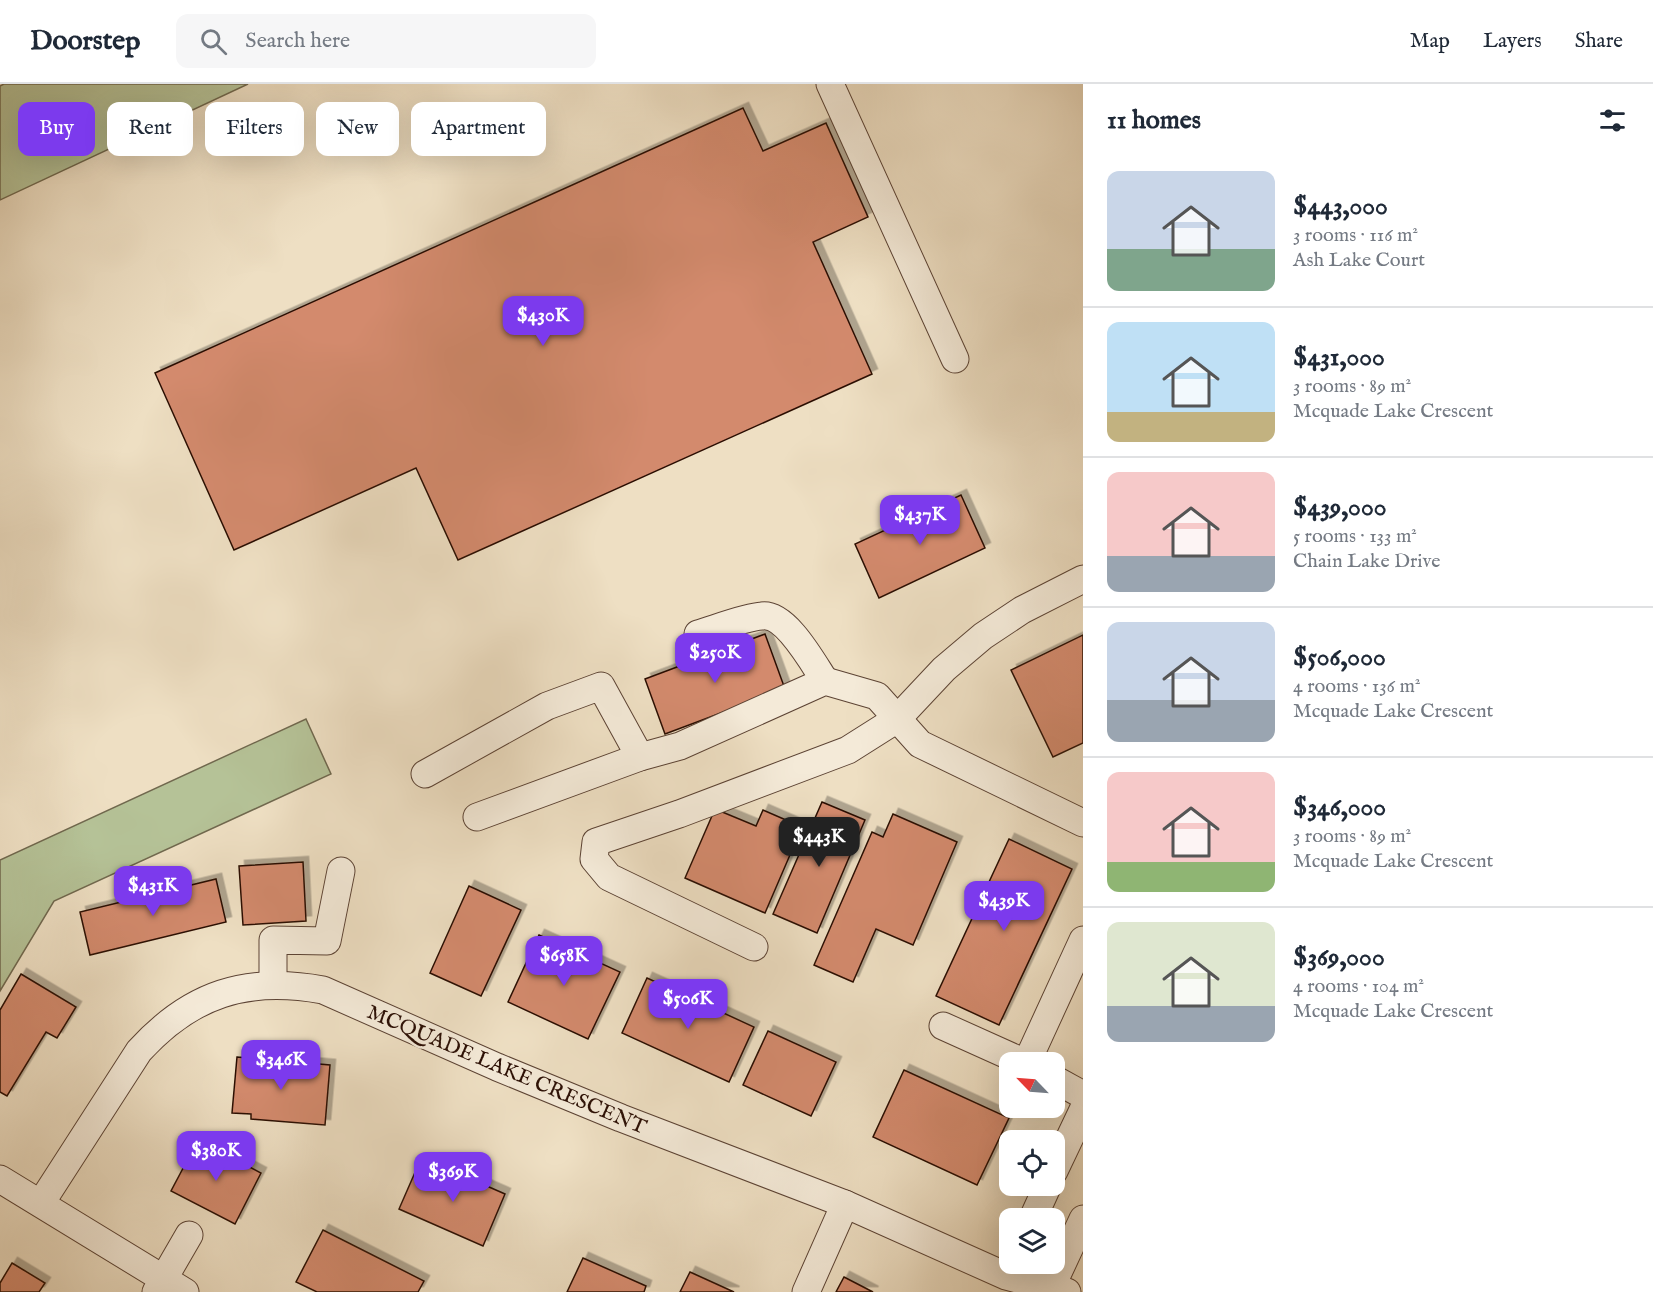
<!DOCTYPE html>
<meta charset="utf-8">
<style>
:root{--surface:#fff;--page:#f6f6f7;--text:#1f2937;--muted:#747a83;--line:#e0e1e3;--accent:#7c3aed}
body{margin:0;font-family:"IM FELL English",serif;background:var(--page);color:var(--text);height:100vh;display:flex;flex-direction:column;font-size:22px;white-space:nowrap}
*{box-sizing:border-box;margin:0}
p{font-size:20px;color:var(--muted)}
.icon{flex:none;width:33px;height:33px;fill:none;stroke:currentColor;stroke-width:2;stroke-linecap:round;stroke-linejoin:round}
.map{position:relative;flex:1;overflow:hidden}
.side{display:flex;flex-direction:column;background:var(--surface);width:570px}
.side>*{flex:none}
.top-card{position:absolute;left:18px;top:18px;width:570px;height:54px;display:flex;gap:12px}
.needle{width:39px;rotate:295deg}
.controls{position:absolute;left:999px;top:968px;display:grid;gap:12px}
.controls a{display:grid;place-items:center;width:66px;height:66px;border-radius:12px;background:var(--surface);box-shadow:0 6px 24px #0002;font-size:30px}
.price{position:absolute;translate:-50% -51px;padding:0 14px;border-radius:12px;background:var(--accent);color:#fff;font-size:20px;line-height:39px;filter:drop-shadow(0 2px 3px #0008)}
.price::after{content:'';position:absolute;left:50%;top:36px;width:18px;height:14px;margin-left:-9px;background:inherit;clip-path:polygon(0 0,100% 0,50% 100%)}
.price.active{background:#222;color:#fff}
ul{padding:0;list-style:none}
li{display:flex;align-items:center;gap:18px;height:150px;padding:0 24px}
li+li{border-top:2px solid var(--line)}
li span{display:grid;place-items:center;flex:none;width:168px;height:120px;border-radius:12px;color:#555}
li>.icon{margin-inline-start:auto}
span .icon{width:72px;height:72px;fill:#fffc;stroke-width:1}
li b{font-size:26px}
h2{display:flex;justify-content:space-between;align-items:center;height:72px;padding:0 24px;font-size:26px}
.pill{padding:0 21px;border-radius:12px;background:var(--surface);box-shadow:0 6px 24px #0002;font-size:21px;line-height:54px}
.pill.active{background:var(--accent);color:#fff}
header{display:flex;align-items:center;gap:36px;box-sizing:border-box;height:84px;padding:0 30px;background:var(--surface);border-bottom:2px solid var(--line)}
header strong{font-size:28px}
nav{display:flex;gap:33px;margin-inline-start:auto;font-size:21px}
.search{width:420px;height:54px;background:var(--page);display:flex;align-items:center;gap:15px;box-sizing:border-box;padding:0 21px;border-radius:12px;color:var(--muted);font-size:22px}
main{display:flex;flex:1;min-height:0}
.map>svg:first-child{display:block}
.green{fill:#b5c297;stroke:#70684e;stroke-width:1.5}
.building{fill:#d38a6d;stroke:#2b0f05;stroke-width:1.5;filter:url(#shadow)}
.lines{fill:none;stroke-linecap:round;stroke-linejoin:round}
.minor-casing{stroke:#5c4334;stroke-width:29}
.minor{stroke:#f4ead8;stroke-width:27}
.labels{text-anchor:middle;stroke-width:5;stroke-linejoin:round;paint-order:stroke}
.street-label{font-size:21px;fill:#2b0f05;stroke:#f4ead8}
</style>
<header>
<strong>Doorstep</strong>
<div class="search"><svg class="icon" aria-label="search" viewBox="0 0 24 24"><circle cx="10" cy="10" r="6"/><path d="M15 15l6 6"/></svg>Search here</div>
<nav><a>Map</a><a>Layers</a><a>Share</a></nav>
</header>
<main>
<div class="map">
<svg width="1083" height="1208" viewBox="0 0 1083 1208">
<defs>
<filter id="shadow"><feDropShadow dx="5.5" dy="-5.5" stdDeviation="0" flood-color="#0004"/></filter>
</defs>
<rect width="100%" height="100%" fill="#eedfc3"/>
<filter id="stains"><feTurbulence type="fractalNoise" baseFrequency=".00333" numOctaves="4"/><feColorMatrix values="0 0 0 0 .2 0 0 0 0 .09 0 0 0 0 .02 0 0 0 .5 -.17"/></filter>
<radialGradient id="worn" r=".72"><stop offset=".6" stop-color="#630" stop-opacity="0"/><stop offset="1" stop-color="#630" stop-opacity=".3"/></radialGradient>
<g class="green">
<path d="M4,0h244l-248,116v-114z"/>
<path d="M306,635l25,55 -277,127 -54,90v-131z"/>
</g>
<g class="building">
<path d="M743,24l20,43 63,-28 42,94 -55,25 59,132 -414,186 -42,-92 -182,82 -79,-177z"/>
<path d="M961,411l24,53 -106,50 -24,-54z"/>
<path d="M765,550l20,55 -120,45 -20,-55z"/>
<path d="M1083,551v108l-30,14 -42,-87z"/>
<path d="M822,718l43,18 -48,113 -44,-19z"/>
<path d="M715,725l41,17 7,-16 39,17 -37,86 -80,-35z"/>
<path d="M893,730l64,28 -44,103 -37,-16 -23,53 -39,-17 58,-133 11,5z"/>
<path d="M1009,755l63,30 -73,156 -63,-29z"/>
<path d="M303,778l3,59 -63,4 -4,-59z"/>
<path d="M216,795l10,43 -136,33 -10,-43z"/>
<path d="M469,802l52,24 -40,86 -51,-23z"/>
<path d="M539,851l81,37 -32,67 -80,-37z"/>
<path d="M21,890l55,33 -19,31 -11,-6 -39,64 -7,-4v-82z"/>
<path d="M647,894l107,49 -25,55 -107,-49z"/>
<path d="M768,947l68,31 -25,54 -68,-31z"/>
<path d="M237,973l93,8 -5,60 -74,-6v-5l-19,-1z"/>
<path d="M904,986l105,48 -32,67 -104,-48z"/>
<path d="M198,1056l63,33 -26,51 -64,-33z"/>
<path d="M420,1077l42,19 2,-4 41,18 -22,52 -84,-37z"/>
<path d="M323,1146l101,51 -6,11h-101l-21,-10z"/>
<path d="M583,1174l63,28 -2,6h-77z"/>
<path d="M12,1179l33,20 -6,9h-39v-9z"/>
<path d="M690,1188l44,20h-54z"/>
<path d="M844,1193l29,15h-37z"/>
</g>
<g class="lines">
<defs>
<g id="minor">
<path d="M830,0l125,275"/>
<path d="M698,550c17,-5 47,-17 64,-18 24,-3 51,47 63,65"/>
<path d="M425,690l122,-68 54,-20 39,71"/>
<path d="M477,733l163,-60 40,-11 145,-65 52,15 43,48 163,79"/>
<path d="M754,863l-145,-70 -15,-18 2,-17 83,-28 169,-64 49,-31 47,-50 39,-33 39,-26 61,-31"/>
<path d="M273,901v-45l54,1 14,-70"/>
<path d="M943,942l80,36"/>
<path d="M1027,978l56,-122"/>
<path d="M1054,995l29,16"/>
<path d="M1054,1087l29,-61"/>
<path d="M0,1095l185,113"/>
<path d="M41,1119l98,-152c52,-57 107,-75 184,-61l174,77 124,51 224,86 161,72 61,16"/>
<path d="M1033,1134l15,-33"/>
<path d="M156,1208l33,-57"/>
<path d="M806,1208l39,-88"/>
<path d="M1049,1208l34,-73"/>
</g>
</defs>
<use href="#minor" class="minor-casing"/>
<use href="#minor" class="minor"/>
</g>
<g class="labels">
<g class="street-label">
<text transform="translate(507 985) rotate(23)" y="7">MCQUADE LAKE CRESCENT</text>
</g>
</g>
<rect width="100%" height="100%" filter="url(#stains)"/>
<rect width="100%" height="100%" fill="url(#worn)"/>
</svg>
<div class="controls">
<a><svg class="needle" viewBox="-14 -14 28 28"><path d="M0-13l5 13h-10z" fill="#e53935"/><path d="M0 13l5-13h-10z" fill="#747a83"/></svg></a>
<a><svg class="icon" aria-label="locate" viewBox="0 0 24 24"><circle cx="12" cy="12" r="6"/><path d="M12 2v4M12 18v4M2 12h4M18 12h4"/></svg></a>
<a><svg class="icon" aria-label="layers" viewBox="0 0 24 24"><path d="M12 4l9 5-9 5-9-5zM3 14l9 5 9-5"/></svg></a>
</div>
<b class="price" style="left:543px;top:263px">$430K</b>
<b class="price" style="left:920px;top:462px">$437K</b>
<b class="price" style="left:715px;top:600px">$250K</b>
<b class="price active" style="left:819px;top:784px">$443K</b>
<b class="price" style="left:153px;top:833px">$431K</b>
<b class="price" style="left:1004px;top:848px">$439K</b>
<b class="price" style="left:564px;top:903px">$658K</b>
<b class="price" style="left:688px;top:946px">$506K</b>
<b class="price" style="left:281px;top:1007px">$346K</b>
<b class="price" style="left:216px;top:1098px">$380K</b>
<b class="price" style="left:453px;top:1119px">$369K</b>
<div class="top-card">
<a class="pill active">Buy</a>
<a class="pill">Rent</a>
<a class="pill">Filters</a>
<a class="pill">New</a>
<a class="pill">Apartment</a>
</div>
</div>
<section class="side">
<h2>11 homes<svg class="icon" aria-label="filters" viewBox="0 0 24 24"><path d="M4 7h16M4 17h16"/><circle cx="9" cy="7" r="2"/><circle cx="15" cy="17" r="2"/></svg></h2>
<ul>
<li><span style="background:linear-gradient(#c9d6e8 65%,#7fa58c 0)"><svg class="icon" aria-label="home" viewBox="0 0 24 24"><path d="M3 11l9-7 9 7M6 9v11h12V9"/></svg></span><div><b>$443,000</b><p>3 rooms · 116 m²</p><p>Ash Lake Court</p></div></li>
<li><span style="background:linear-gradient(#bfe0f5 75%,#c2b280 0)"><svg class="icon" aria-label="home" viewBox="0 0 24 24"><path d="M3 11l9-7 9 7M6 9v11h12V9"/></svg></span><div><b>$431,000</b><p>3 rooms · 89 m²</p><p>Mcquade Lake Crescent</p></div></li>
<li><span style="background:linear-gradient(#f6c9c9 70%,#9aa5b1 0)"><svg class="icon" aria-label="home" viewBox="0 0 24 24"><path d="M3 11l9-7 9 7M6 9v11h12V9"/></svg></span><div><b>$439,000</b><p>5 rooms · 133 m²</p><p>Chain Lake Drive</p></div></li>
<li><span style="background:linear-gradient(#c9d6e8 65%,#9aa5b1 0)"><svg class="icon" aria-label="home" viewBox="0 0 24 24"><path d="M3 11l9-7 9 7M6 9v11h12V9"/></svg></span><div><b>$506,000</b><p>4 rooms · 136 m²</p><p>Mcquade Lake Crescent</p></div></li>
<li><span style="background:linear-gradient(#f6c9c9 75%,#8fb573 0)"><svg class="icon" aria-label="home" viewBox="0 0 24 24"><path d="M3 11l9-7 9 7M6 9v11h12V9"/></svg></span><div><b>$346,000</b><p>3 rooms · 89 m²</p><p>Mcquade Lake Crescent</p></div></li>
<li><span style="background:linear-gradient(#dfe7d0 70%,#9aa5b1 0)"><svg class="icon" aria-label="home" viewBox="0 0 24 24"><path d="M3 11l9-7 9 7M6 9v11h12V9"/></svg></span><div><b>$369,000</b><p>4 rooms · 104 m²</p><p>Mcquade Lake Crescent</p></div></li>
</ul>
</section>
</main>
